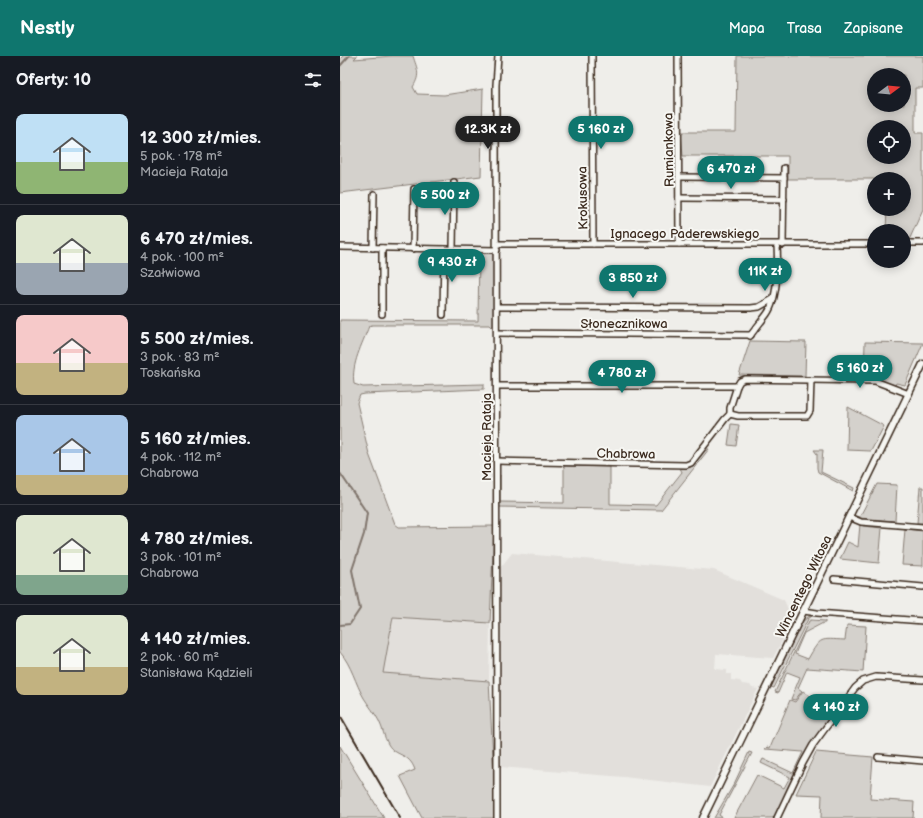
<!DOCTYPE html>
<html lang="pl">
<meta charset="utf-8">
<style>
:root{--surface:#171b24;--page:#20242c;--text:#f1f3f6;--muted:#9ea1a6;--line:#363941;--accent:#0f766e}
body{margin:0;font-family:"Balsamiq Sans",sans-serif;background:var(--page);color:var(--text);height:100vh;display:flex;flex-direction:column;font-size:15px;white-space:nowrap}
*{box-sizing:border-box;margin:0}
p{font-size:13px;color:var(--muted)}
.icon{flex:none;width:22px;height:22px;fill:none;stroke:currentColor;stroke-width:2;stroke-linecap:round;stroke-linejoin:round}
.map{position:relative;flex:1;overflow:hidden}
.sheet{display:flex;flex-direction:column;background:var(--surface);width:340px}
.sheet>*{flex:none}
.needle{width:26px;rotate:74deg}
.tools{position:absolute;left:527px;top:12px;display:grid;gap:8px}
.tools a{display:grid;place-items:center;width:44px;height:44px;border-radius:50%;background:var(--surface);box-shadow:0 2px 10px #0003;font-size:20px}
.price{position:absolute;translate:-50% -34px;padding:0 9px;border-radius:14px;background:var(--accent);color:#fff;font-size:13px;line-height:26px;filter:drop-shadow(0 1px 2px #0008)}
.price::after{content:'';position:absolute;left:50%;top:24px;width:12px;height:9px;margin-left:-6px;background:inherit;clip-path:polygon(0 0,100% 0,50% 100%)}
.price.active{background:#222;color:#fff}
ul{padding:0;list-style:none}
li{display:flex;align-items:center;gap:12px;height:100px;padding:0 16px}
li+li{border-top:1px solid var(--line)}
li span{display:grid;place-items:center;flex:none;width:112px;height:80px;border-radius:8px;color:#555}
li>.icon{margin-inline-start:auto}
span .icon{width:48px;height:48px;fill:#fffc;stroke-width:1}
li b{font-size:17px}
h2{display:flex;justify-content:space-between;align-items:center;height:48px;padding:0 16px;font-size:17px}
header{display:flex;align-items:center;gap:24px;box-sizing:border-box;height:56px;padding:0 20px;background:var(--accent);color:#fff}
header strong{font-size:19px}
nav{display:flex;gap:22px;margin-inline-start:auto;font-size:14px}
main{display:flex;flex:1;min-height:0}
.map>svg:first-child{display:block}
.built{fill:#e2dfdb}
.green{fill:#d4d1cc;stroke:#887e75;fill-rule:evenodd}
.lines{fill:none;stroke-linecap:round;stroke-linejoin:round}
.stream{stroke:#81766d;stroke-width:2}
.minor-casing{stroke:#3b2a1e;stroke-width:8}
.tertiary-casing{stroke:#3b2a1e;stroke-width:9}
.minor{stroke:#f6f6f2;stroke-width:5}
.tertiary{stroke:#f6f6f2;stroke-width:6}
.rail{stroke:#3b2a1e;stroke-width:2}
.labels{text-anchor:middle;stroke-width:4;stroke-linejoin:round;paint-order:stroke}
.street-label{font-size:13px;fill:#3b2a1e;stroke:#f6f6f2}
</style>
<header>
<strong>Nestly</strong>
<nav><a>Mapa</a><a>Trasa</a><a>Zapisane</a></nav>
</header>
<main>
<section class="sheet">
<h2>Oferty: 10<svg class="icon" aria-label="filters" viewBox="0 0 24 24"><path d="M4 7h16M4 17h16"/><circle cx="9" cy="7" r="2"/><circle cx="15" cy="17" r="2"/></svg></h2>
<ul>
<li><span style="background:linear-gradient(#bfe0f5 60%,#8fb573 0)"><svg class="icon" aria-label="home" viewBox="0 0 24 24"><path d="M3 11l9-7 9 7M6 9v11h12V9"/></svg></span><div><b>12 300 zł/mies.</b><p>5 pok. · 178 m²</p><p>Macieja Rataja</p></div></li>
<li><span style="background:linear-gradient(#dfe7d0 60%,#9aa5b1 0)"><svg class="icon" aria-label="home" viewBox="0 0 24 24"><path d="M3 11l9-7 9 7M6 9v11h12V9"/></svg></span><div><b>6 470 zł/mies.</b><p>4 pok. · 100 m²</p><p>Szałwiowa</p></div></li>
<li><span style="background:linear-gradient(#f6c9c9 60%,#c2b280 0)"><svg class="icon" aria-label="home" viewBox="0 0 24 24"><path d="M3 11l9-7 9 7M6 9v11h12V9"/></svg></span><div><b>5 500 zł/mies.</b><p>3 pok. · 83 m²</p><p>Toskańska</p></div></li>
<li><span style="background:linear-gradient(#a9c7e8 75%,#c2b280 0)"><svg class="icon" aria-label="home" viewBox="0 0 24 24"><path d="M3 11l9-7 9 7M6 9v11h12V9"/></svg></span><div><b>5 160 zł/mies.</b><p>4 pok. · 112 m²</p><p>Chabrowa</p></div></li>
<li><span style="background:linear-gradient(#dfe7d0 75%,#7fa58c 0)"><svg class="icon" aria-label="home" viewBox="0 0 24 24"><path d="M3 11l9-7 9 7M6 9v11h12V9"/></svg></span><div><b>4 780 zł/mies.</b><p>3 pok. · 101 m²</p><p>Chabrowa</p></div></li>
<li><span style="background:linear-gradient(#dfe7d0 65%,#c2b280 0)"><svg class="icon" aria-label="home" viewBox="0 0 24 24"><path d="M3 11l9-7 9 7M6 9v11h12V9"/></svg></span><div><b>4 140 zł/mies.</b><p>2 pok. · 60 m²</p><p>Stanisława Kądzieli</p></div></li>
</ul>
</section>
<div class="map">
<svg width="583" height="762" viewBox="0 0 583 762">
<rect width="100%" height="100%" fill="#efeeea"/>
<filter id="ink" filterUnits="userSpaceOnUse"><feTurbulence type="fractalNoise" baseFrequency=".025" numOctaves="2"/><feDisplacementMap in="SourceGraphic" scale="8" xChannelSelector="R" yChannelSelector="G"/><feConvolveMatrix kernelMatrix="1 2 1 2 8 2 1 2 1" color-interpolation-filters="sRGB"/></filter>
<g filter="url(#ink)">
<g class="built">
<path d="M172,497l202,17 70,30 9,20 -20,38 -57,-4 -1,15 12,1v4h4v6l9,1 2,3 8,1 2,3 6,1 -48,98 -86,-10 -123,-10 -1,-199z"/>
<path d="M53,561l97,6 -1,58 -107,-8z"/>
</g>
<g class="green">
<path d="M3,0h14l-3,3 38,-3h21c4,13 8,18 0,31l4,7 27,1 39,-6 -2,87 -141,17v-134z"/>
<path d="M397,0h186v32h-8v45h8v76l-13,29 -6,1v-8h-18l1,-22h17v-30h-116v-23h-105l-2,-24h55zM534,19h30v30h-30zM534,71h30v30h-30z"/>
<path d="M139,196h11l5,5v73l-5,-5h-118l-3,1c-7,19 -18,38 -15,58l9,3 121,-3v5l-119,5 -5,1 -3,8 12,51 26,70 4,3 95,-1 -4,97 -97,-6 -10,56 106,8 5,97v40h-72l-22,-42 15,-6c-6,-18 -20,-13 -27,-26 -4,-7 -5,-15 -9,-23 -4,-8 -10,-15 -15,-23 -9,-15 -12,-32 -24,-46v-332l138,1z"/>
<path d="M410,285l56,1 -1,34 -66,-1z"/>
<path d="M525,286l58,1 -18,42 -9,-2 -1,3 -18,-7 -13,-1z"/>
<path d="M508,351l36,19 -13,25 -24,-1z"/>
<path d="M391,368l8,1 -3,21 -8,-1z"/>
<path d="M365,393h4l-48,61 -162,-3 -1,-22 2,-10v27l64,1v-37l46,1v37l46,1 26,-33 -2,-4 11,-1z"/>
<path d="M474,394h9l-2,22 33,16 -1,3 -35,-19 -1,-4v-14z"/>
<path d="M537,428l20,1 -2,36 -36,-3z"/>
<path d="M580,431h3v36h-6z"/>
<path d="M520,468l3,2 19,2 -3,35 -39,-4 8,-17 10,5z"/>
<path d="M565,473l18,2v35l-21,-1z"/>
<path d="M472,560l-4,3 -34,69 -3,-1 31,-65 6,-5z"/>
<path d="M471,564l14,1v2h-2l-19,10 -9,21 13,5c13,-23 12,-20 37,-19l2,-15 19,1 -3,46 -56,-4 -9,20 4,3 -7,9 -4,-1 9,-22 -13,-5 -9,21 -3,-1 34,-71z"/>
<path d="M463,635l29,21 5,-6 1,1 -26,37 -37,74h-41l23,-43 27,13 6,-11 -29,-14 2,-4 30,14 10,-21 -38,-3 2,-2 3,1 20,-48 5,2z"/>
<path d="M0,690l44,72h-44z"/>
<path d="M409,696l3,1 -33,62 4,3h-9l20,-34z"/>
<path d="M476,696l57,5 -3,42 44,3 -1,16h-92l1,-23 -26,-1z"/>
</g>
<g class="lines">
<g class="stream">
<path d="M0,10l9,-10"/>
<path d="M0,417l27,40 -3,21 -12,36 8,39 -10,15 -10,1"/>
</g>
<defs>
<g id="minor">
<path d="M252,0l1,188"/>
<path d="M338,0l1,188"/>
<path d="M339,121l105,1"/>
<path d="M339,142l105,1"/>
<path d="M564,187h19"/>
<path d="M157,188h377"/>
<path d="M443,189l1,-77"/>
<path d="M0,191l157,3"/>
<path d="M33,192l1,-54"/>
<path d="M73,193l1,-60"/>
<path d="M113,193l1,-67"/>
<path d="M157,251l254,1 8,-1 14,-8"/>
<path d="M42,258v-66"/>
<path d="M103,259l1,-66"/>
<path d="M157,277l254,2"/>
<path d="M410,280c5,-7 11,-14 17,-22 11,-15 11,-51 10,-69"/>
<path d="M157,330h240l-7,22v6"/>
<path d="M397,330l3,-5 5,-2 130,2 34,13"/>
<path d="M157,405l189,4 5,-2 34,-44 5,-5 8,2h69l3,-5 1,-31"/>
<path d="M509,461l12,5 62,5"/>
<path d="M494,523l89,8"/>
<path d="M464,555l13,2 106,8"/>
<path d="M538,701l45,4"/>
<path d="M157,762l-1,-733 2,-29"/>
<path d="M437,762l26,-55 10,-18 42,-57 8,-7 13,-4 47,3"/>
</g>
<path id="tertiary" d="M363,762l220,-454"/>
</defs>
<use href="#minor" class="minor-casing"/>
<use href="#tertiary" class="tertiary-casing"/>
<use href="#minor" class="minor"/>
<use href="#tertiary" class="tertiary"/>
<path class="rail" d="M0,659l60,103"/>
</g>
</g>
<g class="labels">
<g class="street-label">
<text transform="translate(328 94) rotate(-91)" y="5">Rumiankowa</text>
<text transform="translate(242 142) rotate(-91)" y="5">Krokusowa</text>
<text x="345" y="182">Ignacego Paderewskiego</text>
<text x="284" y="272">Słonecznikowa</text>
<text transform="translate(146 381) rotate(-90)" y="5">Macieja Rataja</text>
<text transform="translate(286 397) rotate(1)" y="5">Chabrowa</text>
<text transform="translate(463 530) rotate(-64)" y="5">Wincentego Witosa</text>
</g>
</g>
</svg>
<div class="tools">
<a><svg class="needle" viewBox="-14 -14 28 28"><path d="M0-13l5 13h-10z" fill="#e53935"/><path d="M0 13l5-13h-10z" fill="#9ea1a6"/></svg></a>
<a><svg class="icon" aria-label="locate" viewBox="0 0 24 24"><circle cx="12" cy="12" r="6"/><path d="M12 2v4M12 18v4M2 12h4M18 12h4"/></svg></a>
<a>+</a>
<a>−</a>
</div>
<b class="price active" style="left:148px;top:94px">12.3K zł</b>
<b class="price" style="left:261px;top:94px">5 160 zł</b>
<b class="price" style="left:391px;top:134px">6 470 zł</b>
<b class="price" style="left:105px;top:160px">5 500 zł</b>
<b class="price" style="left:112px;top:227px">9 430 zł</b>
<b class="price" style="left:425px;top:236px">11K zł</b>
<b class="price" style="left:293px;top:243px">3 850 zł</b>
<b class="price" style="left:520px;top:333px">5 160 zł</b>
<b class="price" style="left:282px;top:338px">4 780 zł</b>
<b class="price" style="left:496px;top:672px">4 140 zł</b>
</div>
</main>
